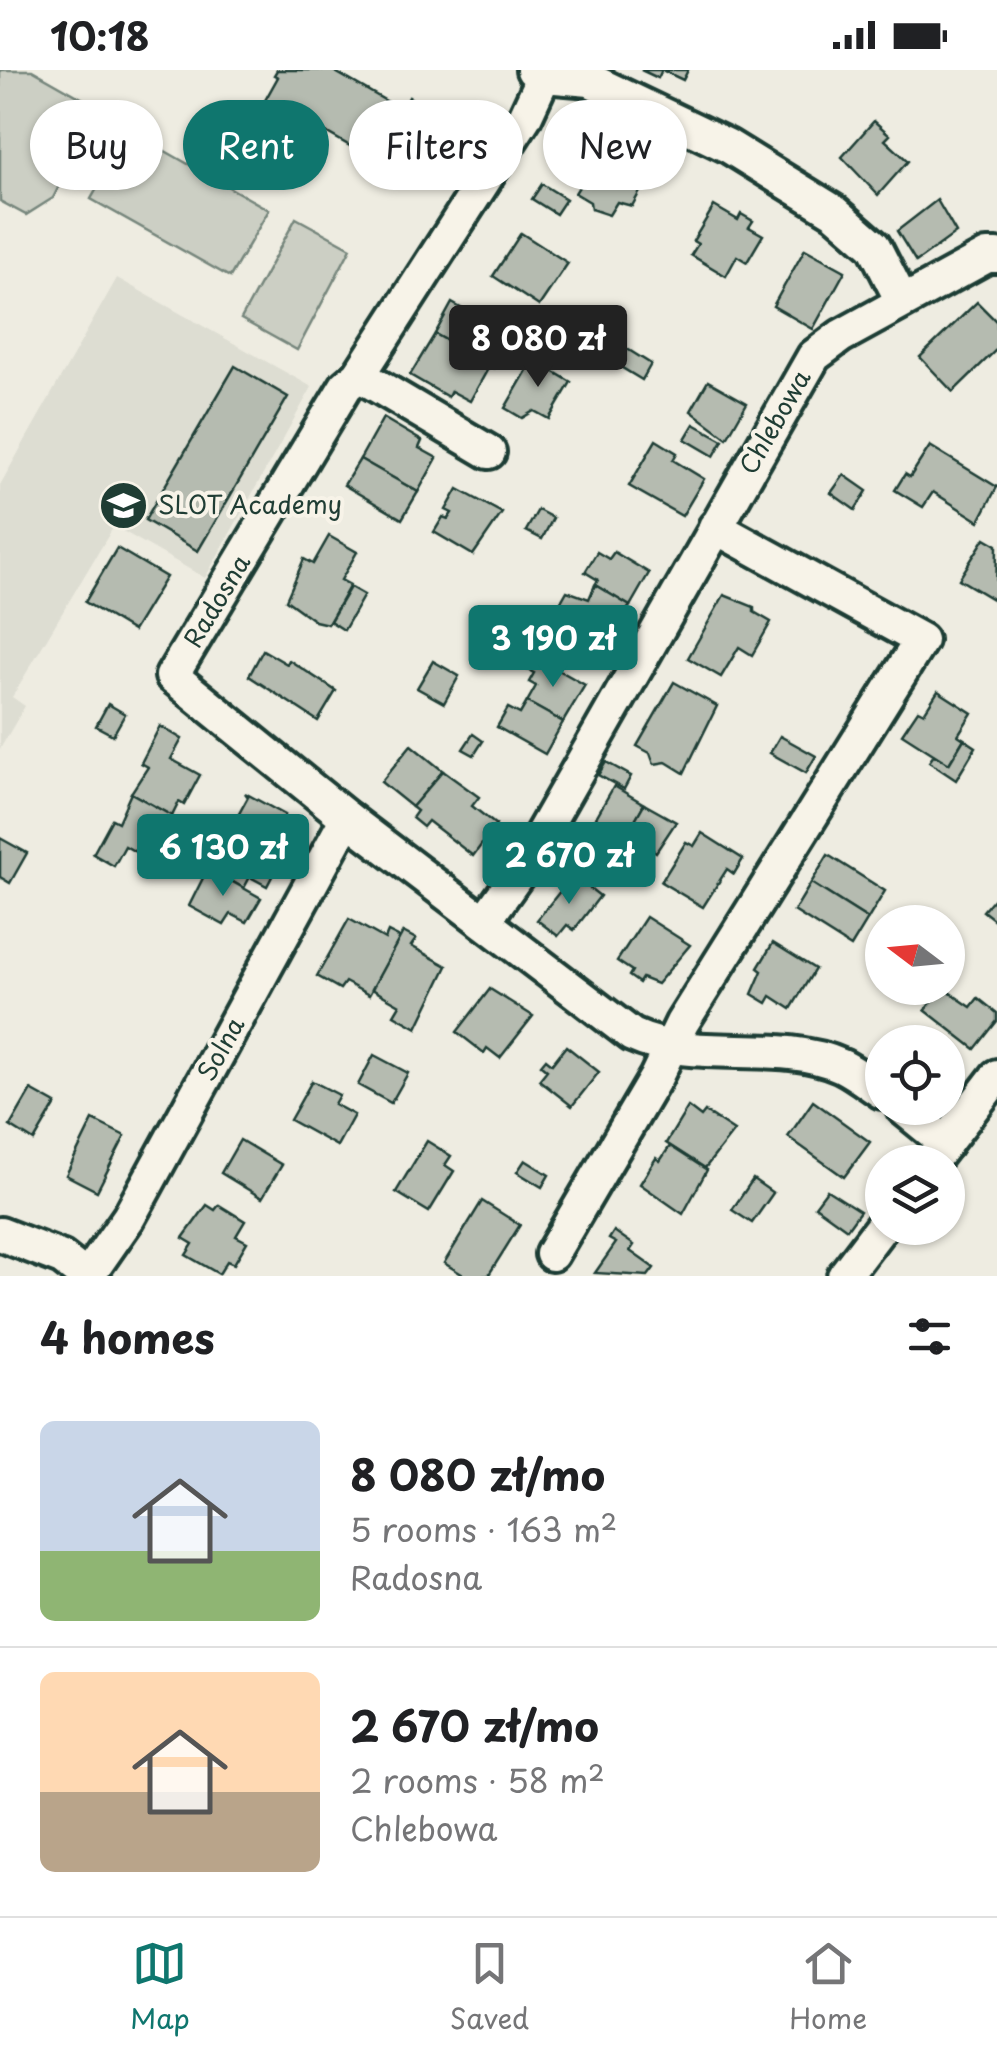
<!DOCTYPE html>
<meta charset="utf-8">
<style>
:root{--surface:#fff;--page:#f2f2f2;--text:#202124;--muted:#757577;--line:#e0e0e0;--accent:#0f766e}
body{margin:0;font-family:"Playpen Sans",sans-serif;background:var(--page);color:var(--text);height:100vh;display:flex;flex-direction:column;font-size:38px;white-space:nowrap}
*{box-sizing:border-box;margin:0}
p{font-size:32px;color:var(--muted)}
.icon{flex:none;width:55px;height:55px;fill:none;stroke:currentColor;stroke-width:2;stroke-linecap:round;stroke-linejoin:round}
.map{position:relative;height:1206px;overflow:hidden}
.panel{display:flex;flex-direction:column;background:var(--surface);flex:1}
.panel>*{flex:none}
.top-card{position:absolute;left:30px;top:30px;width:938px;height:90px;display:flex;gap:20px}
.needle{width:65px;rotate:286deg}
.tools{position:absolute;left:865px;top:835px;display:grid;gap:20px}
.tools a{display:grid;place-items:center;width:100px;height:100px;border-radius:50%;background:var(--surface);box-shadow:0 2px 8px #0004;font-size:50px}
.price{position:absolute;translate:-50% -85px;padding:0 22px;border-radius:10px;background:var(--accent);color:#fff;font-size:32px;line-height:65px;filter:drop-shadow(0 2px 5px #0008)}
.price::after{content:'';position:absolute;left:50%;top:60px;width:30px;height:22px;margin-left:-15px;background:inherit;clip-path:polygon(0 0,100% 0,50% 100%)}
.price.on{background:#222;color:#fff}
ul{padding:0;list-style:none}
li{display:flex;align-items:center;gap:30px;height:250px;padding:0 40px}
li+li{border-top:2px solid var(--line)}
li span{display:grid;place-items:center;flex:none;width:280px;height:200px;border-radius:15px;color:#555}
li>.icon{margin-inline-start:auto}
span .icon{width:120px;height:120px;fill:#fffc;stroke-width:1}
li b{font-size:42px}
h2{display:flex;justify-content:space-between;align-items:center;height:120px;padding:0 40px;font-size:42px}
.pill{padding:0 35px;border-radius:45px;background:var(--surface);box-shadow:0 2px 8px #0004;font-size:35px;line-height:90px}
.pill.on{background:var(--accent);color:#fff}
.status{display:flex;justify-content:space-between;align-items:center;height:70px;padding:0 50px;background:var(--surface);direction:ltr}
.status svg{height:28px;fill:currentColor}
.dock{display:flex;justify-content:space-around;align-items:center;height:140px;border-top:2px solid var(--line);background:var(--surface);font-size:28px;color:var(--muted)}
.dock a{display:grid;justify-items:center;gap:5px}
.dock .on{color:var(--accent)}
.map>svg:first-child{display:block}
.built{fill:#ddddd2}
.green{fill:#cccfc4;stroke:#76867c;stroke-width:2.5}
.building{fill:#b5bbb0;stroke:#1f3d34;stroke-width:2.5}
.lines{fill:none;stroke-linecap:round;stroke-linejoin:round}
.minor-casing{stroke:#1f3d34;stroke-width:40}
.minor{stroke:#f7f3e8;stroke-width:32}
.labels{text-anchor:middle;stroke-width:8;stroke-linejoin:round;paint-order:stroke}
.street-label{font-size:25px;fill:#1f3d34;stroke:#f7f3e8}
.poi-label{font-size:25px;fill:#1f3d34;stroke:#f7f3e8;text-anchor:start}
</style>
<div class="status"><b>10:18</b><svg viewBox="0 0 49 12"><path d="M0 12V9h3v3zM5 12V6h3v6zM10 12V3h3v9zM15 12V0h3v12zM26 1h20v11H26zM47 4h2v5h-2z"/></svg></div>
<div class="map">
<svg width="997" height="1206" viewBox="0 0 997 1206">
<rect width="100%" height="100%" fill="#eeece1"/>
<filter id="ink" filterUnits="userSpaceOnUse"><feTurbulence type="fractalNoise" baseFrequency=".01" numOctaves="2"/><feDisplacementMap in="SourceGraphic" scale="20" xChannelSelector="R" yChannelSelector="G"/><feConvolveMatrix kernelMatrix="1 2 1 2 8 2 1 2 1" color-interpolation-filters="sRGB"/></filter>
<g filter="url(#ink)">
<path class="built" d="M117,208l195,109 -107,191 -91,-52 -102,171 13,9 -25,43v-264z"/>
<g class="green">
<path d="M0,0h32l67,38 -46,90 -27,17 -26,-14z"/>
<path d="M130,61l139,79 -39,67 -139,-78z"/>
<path d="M296,148l55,30 -54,102 -56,-31z"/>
</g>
<g class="building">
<path d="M277,0h55l70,40 7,-13 35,23 -12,20 4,2 -29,43 -20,-12 2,-5 -8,-5 -3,5 -19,-10 3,-5 -47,-27 -3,5 -19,-11 3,-5 -9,-5 -3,6 -21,-12 15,-27 -4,-2z"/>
<path d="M641,0h47l-5,10 -21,-10 -4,8z"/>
<path d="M597,50l41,26 -6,10 20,14 -20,36 -15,-4 -8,13 -18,-6 -1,-7 -15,-9 22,-35 -17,-11z"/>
<path d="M874,51l16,14 -5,5 23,21 -30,34 -36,-38z"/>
<path d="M542,114l24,15 -10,15 -24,-15z"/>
<path d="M937,130l19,33 -40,29 -19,-31z"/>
<path d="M714,136l24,14 3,-6 12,7 -4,6 14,8 -16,27 -10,-6 -11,20 -35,-21 7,-11 -5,-3z"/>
<path d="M521,163l47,30 -29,43 -46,-30z"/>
<path d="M805,179l40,22 -32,58 -40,-23z"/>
<path d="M977,232l20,20v27l-44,43 -33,-35z"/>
<path d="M452,233l49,28 -3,5 10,6 -14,26 -59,-34z"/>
<path d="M435,264l55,31 -20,36 -19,-10 -3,6 -38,-22z"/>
<path d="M624,277l27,17 -9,16 -28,-17z"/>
<path d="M537,283l17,10 -3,7 20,12 -22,37 -15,-8 -12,7 -17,-10z"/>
<path d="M235,296l53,31 -90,154 -53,-31z"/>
<path d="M708,311l39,22 -20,35 -36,-27z"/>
<path d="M383,348l39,23 -3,7 18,10 -19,34 -58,-33z"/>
<path d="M694,354l29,16 -9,16 -29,-17z"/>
<path d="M656,370l21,13 -4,7 31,19 -22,37 -53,-30z"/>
<path d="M930,376l67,41 -18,34 -46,-29 -10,15 -28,-17 10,-16 5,3z"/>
<path d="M360,389l58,33 -16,27 -58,-34z"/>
<path d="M844,405l23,16 -12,19 -24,-17z"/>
<path d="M458,419l44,24 -29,42 -39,-23 9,-15 5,2 4,-6 -6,-3z"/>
<path d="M538,440l15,8 -11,21 -16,-8z"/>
<path d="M329,466l28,16 -16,28 9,5 -22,39 -13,-3 -29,-21 18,-41 9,5z"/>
<path d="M985,468l12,7 -1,56 -37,-22z"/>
<path d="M117,478l49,29 -33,54 -48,-29z"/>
<path d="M597,482l12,7 5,-7 35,21 -19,33 -35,-21 3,-5 -13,-8z"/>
<path d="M595,515l35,21 -26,34 -49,-28 12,-21 22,8z"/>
<path d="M350,517l14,8 -20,35 -14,-9z"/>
<path d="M724,525l30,12v5l17,10 -19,33 -13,-8 -18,30 -33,-19z"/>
<path d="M263,580l24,14 2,-4 47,31 -18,30 -69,-45z"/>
<path d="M534,586l51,29 -22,37 -36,-20 9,-16 -7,-4 5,-9 -8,-4z"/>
<path d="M433,591l26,15 -15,27 -27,-15z"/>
<path d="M674,612l43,24 -33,67 -18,-11 -12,2 -4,-11 -13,-7z"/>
<path d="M938,621l34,22 -14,22 6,4 -15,25 -47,-30 16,-24 6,3z"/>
<path d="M527,632l36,20 -18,32 -48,-27 11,-19 12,6z"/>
<path d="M108,634l17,10 -12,21 -17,-9z"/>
<path d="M160,656l22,13 -11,20 29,16 -16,30 -5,-3 -7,14 -41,-23 17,-26 -7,-4z"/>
<path d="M473,664l10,7 -9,14 -11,-6z"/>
<path d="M780,666l36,20 -10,17 -36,-20z"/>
<path d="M964,669l12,8 -20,33 -27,-18 5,-7 15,9z"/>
<path d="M411,675l32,26 -31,36 -31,-25z"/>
<path d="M606,692l25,14 -7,13 -26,-14z"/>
<path d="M443,701l36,26 -7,9 24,19 -23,31 -45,-35 -5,6 -11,-9 5,-7 -5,-4z"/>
<path d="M614,716l30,18 -24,42 -30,-18z"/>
<path d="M131,723l41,23 -7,13 5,3 -17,30 -28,-16 -11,20 -21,-12 19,-35 6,3z"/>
<path d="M245,723l40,22 -6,11 15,9 -14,26 -51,-29 19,-35z"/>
<path d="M644,734l32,18 -20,30 -29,-18z"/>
<path d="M229,762l51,29 -13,25 -17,-9 -6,11 -36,-20z"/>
<path d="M702,763l41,26 -9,15 -7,-5 -24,38 -42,-25 25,-40 8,4z"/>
<path d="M0,768l27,15 -17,30 -10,-6z"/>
<path d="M828,785l57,36 -17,28 -57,-36z"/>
<path d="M208,798l53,30 -14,24 -16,-8 -7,11 -35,-19z"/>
<path d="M573,805l27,21 -26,34 -7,-5 -9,11 -21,-16z"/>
<path d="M811,813l57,36 -17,28 -57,-36z"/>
<path d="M995,827l2,2v23l-14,-11z"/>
<path d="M646,847l44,28 -33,39 -15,-6 -3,5 -10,-7 3,-5 -15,-10z"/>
<path d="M349,849l36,20 3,-7 12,6 -31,57 -24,-13 -5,7 -23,-13z"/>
<path d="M403,862l13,7 -5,7 36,20 -30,62 -23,-13 6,-10 -28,-16z"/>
<path d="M773,873l42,26 -24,40 -20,-13 -4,7 -15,-9 10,-23 -4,-3z"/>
<path d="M943,918l28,19 7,-9 19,15v8l-22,28 -50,-39z"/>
<path d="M490,919l43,27 -33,42 -13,-10 -3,5 -27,-21z"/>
<path d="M566,976l33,26 -27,34 -33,-26 8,-10 -6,-5 5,-6 6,5z"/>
<path d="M374,985l34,18 -17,30 -33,-18z"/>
<path d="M312,1011l27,14 -5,9 20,11 -17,31 -47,-26z"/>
<path d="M31,1020l25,14 -22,37 -24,-15z"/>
<path d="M813,1031l57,41 -26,35 -56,-40z"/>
<path d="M688,1037l13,10 4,-5 29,19 -29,37 -39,-25z"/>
<path d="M93,1050l32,16 -28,55 -31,-16z"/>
<path d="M240,1070l42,25 -20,33 -41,-25z"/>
<path d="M427,1071l24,15 -6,9 9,6 -25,41 -33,-20z"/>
<path d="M670,1076l37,24 -24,44 -43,-30 16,-26 4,3z"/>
<path d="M525,1090l24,15 -7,12 -25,-15z"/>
<path d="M753,1109l20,14 -21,30 -20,-13z"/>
<path d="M827,1120l33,21 -13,18 -32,-23z"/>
<path d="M482,1131l38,24 -32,51h-23l-21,-13z"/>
<path d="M207,1135l8,5 4,-5 26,16 -9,15 11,6 -13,22 -7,-3 -8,13 -33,-19 7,-11 -10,-6z"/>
<path d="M614,1161l20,14 -4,6 24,17 -6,8 -53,-3 21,-30 -7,-4z"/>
</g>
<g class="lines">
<defs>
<g id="minor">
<path d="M533,0l11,6 46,4 138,66 107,66 39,34 28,55"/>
<path d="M544,6l-19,41 -166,258 -13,11 -174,290 175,142 285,217c65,30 145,2 210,31 14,7 28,18 40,26"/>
<path d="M359,305l130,77"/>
<path d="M484,852l37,-52 293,-514 27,-20 146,-80h10"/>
<path d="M903,1038l43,35"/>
<path d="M931,1092l66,-86"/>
<path d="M0,1164l62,24 23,18"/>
<path d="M552,1184l104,-177 26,-54 239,-383 -206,-113"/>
<path d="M88,1206l41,-59 218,-399"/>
<path d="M844,1206l38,-50"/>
</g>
</defs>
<use href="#minor" class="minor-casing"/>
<use href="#minor" class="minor"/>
</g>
</g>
<defs>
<symbol id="school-disc" viewBox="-11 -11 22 22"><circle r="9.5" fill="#1f3d34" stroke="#f7f3e8"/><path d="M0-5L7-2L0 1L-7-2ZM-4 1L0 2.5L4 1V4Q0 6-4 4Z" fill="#fff"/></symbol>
</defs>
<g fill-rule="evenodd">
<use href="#school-disc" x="96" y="408" width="55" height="55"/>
</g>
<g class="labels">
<g class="street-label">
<text transform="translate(775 352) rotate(-60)" y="9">Chlebowa</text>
<text transform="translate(217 531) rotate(-59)" y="9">Radosna</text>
<text transform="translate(221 979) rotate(-61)" y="9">Solna</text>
</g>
<g class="poi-label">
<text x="158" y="444">SLOT Academy</text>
</g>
</g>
</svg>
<div class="tools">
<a><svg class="needle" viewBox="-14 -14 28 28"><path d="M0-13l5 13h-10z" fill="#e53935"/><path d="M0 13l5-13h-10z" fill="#757577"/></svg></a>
<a><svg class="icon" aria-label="locate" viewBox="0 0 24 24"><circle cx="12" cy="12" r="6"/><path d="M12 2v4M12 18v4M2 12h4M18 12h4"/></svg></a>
<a><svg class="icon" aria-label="layers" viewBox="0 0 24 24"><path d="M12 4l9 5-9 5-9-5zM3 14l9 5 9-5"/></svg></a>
</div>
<b class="price on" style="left:538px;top:320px">8 080 zł</b>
<b class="price" style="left:553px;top:620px">3 190 zł</b>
<b class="price" style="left:223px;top:829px">6 130 zł</b>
<b class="price" style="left:569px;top:837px">2 670 zł</b>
<div class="top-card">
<a class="pill">Buy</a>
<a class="pill on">Rent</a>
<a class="pill">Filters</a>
<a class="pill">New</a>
</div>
</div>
<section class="panel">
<h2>4 homes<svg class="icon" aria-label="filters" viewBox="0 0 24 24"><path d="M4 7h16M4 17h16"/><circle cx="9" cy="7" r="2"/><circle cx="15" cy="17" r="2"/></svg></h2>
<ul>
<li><span style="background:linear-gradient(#c9d6e8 65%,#8fb573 0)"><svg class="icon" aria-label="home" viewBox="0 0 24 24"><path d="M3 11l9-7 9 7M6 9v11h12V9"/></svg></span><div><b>8 080 zł/mo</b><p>5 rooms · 163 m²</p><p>Radosna</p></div></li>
<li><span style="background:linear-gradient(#ffd9b3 60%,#b9a48a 0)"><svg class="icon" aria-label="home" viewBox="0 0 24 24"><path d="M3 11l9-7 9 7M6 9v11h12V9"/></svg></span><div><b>2 670 zł/mo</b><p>2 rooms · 58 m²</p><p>Chlebowa</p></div></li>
</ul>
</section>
<nav class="dock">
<a class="on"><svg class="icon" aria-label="map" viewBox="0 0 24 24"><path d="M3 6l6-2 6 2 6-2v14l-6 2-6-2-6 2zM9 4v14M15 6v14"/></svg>Map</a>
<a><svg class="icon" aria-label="saved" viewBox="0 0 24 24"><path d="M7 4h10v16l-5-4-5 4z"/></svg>Saved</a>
<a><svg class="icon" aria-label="home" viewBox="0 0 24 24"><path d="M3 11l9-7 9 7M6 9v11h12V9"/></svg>Home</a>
</nav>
